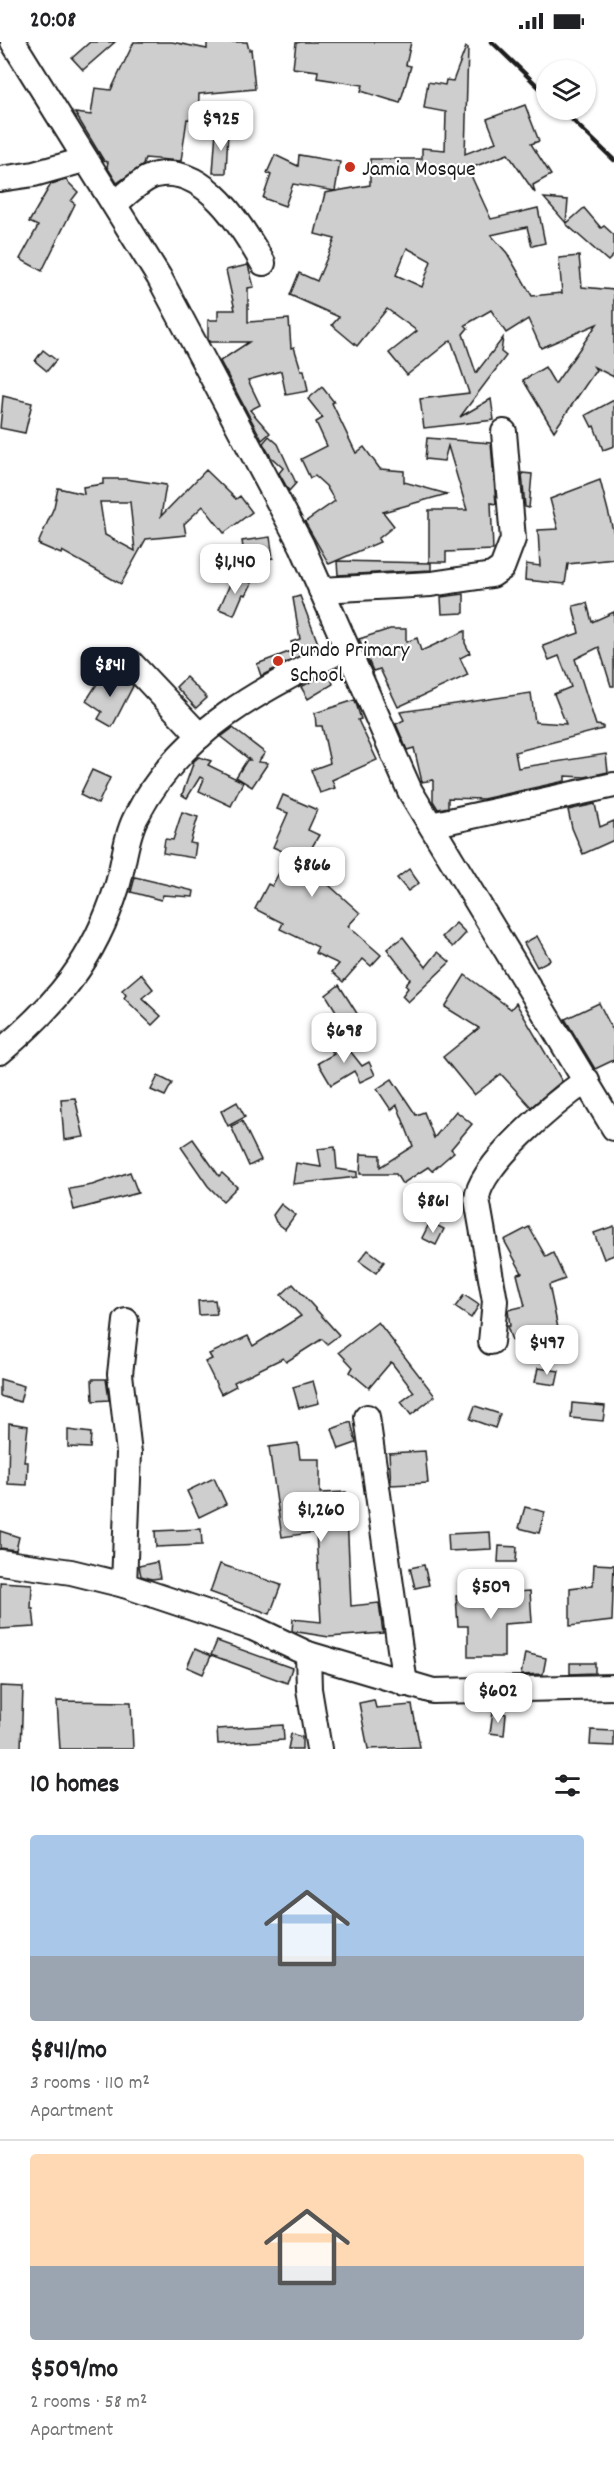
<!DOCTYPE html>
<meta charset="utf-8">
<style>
:root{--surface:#fff;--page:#f2f2f2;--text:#202124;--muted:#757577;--line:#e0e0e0;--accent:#111827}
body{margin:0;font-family:Dekko,sans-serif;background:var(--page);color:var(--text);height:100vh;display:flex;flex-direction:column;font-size:22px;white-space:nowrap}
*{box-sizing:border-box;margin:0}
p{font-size:20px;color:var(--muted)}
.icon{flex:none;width:33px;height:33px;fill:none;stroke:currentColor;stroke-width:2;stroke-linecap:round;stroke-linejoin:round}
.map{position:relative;height:1707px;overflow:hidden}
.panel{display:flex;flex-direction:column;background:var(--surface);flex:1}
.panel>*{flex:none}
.controls{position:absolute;left:536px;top:18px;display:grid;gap:12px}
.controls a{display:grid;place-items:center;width:60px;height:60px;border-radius:50%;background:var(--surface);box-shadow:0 2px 4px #0004;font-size:30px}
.price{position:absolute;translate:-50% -51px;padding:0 14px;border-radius:12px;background:#fff;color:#222;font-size:20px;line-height:39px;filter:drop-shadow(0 2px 3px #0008)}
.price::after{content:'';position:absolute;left:50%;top:36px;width:18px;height:14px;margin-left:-9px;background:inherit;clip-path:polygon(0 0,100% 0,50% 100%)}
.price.active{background:var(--accent);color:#fff}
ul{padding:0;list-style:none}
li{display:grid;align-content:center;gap:12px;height:318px;padding:0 30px}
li+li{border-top:2px solid var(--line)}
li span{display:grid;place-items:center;height:186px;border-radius:6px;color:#555}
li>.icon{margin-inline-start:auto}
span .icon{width:108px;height:108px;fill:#fffc;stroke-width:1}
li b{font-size:26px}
h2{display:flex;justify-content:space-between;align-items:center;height:72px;padding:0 30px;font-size:26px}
.status{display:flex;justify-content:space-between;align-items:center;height:42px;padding:0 30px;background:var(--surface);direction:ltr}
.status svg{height:16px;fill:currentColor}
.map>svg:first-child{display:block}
.building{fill:#cecece;stroke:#1c1c1c;stroke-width:1.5;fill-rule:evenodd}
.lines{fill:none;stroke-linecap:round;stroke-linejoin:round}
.minor-casing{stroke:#1c1c1c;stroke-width:28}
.minor{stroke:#fff;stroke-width:24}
.rail{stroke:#1c1c1c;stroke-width:4.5}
.poi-dot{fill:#c8321e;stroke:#fff;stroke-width:2}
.labels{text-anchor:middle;stroke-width:4.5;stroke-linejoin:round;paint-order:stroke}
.poi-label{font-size:22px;fill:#1c1c1c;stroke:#fff;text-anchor:start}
</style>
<div class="status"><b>20:08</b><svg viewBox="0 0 49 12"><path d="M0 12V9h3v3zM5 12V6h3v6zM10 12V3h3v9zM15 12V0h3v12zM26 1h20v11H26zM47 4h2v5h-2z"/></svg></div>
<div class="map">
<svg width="614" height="1707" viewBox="0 0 614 1707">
<rect width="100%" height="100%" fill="#fff"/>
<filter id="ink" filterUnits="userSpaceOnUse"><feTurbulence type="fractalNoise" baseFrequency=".0167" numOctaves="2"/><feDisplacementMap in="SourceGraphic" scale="12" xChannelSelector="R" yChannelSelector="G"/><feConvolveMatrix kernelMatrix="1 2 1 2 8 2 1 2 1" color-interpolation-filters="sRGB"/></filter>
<g filter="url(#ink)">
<g class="building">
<path d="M90,0h25l-32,28 -11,-12z"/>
<path d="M134,0h38l35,7v-7h40l2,8 2,-1 4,40 -56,5 -1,26 -11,-1 -6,42 -36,-3 -2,7 -26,18 -10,-16 1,-5 -4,-1 -29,-48 16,2 4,-27 16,2z"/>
<path d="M301,0h110l-5,23 5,1 -11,37 -39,-12 2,-6 -46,-7 1,-7 -25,-3 3,-25z"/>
<path d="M466,5l2,1 -3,106 31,-12 -9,-23 38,-14 14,36 -8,3 20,31 -18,10 2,8 -27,-39 -40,15 23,50 47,-11 7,35 -13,3 -5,-19 -36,8 16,18 25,43 30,-3 -3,-35 20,-2 3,31 32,3v87l-20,-10 2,3 -42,61 -31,-51 22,-13 10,17 42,-60 -56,24 -13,-29 -22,14 -15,-23 -26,15 3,3 -5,6 13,39 27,-35 -2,14 5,4 -46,61 31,-18 3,21 -70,8 -4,-29 49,-6 -18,-53 -44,35 -18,-22 28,-22 -30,-22 -30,37 -25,-21 7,-8 -49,-22 9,-22 18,8 18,-42 -20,-5 10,-41 45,-8v-26h52v-11l23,2 1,-38 -22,-4 4,-26 17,3 1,-5 7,1zM407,206l24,13 -9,26 -26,-12z"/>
<path d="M216,88l12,1 -2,42h-13z"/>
<path d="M275,113l23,11 1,-11 41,7 -5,29 -42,-7 -8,22 -22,-8 8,-23 -4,-2z"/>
<path d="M66,138l12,12 -7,9 4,3 -33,67 -22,-12 18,-33 -9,-4 22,-38z"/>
<path d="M544,156l24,2 -2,23z"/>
<path d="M584,166l17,20 3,-2 10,9v20l-6,6 -42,-37z"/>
<path d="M248,223l6,22 -6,1v34l41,-3 2,29 3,-1 7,23h3l4,21 -22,4 -5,-24 -33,9 12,25 -10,5 20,23 -8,7 -42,-79 29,-19h-39l-2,-2v-20h10v-10h17l-9,-40z"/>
<path d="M43,308l13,10 -9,11 -12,-10z"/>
<path d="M322,345l12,15 -2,1 24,50 8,-6 16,22 24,2v11l43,12 -64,18 11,14 -16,13 2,3 -51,22 -24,-42 30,-21 -9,-15 -11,-10 -5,2 -9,-19 26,-13 -11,-24 7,-4 -15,-19z"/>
<path d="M3,354l29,7 -7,30 -25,-5z"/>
<path d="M614,358v46l-11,4 -9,-24 -2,1 -6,-12z"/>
<path d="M269,394l9,8 18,39 -7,8 -10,-18 4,-5 -12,-11 -8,-14z"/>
<path d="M427,396l64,5 5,61 -5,-1 2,47 -47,2v10h-17v-52h38l-19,-64 -4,15 -19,-2z"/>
<path d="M206,428l30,29 4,-3 12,16 -28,21 -21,-27 -19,18 2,11 -40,4 -25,45 -59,-33 -1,3 -23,-10 16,-37 4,-19 26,6 -1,-7 20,-3v-5h23l40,6 -5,31zM100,460h30l5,49 -30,-16z"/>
<path d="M522,431l10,1 -3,34 -4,-1z"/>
<path d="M600,438l14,54v25l-46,5 -3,20 -40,-4 1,-16 14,2 -2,-36 20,-1 -8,-30z"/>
<path d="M270,495l3,21 -28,4 -3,-21z"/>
<path d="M337,519l94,2v7l-93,5z"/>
<path d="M234,533l18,8 -6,12 -3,-1 -9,21 -15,-6z"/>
<path d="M464,552v19l-22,1 -1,-17z"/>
<path d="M300,554l19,50 -58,30 -4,-12 37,-14 -3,-8 9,-3 -7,-41z"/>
<path d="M587,561l5,19 22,-10v74h-3l-12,-39 -24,12 21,66 7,1v3l-88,23 3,16 88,-14 2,18 -23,5 -20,-1v5l-82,18 -35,-1v9l-10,2 -5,-8v-21l-11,2 -8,-34 -7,2 -11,-26 8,-4 -4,-8 131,-19 4,29 31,2 -12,-30 17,-7 -12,-31 -10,4 -6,-14 36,-13 -6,-27z"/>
<path d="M390,587h16v13l11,-4 4,13 44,-20v12l5,10 -10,5 8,17 -70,32 -18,-38 -7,2 -14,-32z"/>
<path d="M329,630l4,12 -25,15 -7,-12z"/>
<path d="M122,632l11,12 -21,41 -14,-8 4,-7 -16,-11 16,-25 14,9z"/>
<path d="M186,635l21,21 -11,10 -20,-21z"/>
<path d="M355,658l6,19 -3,1 19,40 -45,20 3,8 -15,5 -9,-23 19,-7 -8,-37h-6l-1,-13z"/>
<path d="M233,686l32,25 -7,9 10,1 -16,24 -16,-10 11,-17h3l-29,-23z"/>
<path d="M199,715l12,4 -3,4 35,17 -12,24 -32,-15 5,-12 -4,-2 -13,21 -5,-3 12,-34z"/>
<path d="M92,728l18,8 -12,26 -18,-9z"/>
<path d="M283,753l34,15 -9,20 11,5 -18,31 29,20 30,27 -12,13 33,29 -10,11 -8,-7 -20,23 -11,-10 7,-8 -24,-11 3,-6 -38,-18 3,-6 -28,-14 13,-25 4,2 17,-32 -16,-7 15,-34 -11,-4z"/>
<path d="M595,762l5,23 14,-6v19l-31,14 -11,-26 -4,-18z"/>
<path d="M182,770l16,5 -8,26 6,1 -2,14 -31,-5 2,-14 8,1z"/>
<path d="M409,827l10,14 -11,8 -11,-13z"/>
<path d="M135,835l59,14 -1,6 -30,-2 -2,5 -30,-8z"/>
<path d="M456,881l10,10 -13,14 -11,-10z"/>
<path d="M537,894l13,24 -13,7 -13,-24z"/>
<path d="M403,895l23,30 12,-15 12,10 -42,40 -6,-6 6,-8 -3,-3 5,-6 -23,-30z"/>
<path d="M141,932l12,15 -11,9 19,18 -9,9 -28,-27 2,-3 -4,-5z"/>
<path d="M465,933l46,34 5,-6 46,78 -31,26 -30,-33 -27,21 -31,-38 36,-29 -34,-21z"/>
<path d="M339,943l19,30 -14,9 -18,-29z"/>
<path d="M599,961l15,30v27l-19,9 -30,-50z"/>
<path d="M339,995l23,29 7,-4 6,13 -15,7 -6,-11 -23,14 -13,-22 16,-9 -6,-8z"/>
<path d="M158,1034l14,7 -7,13 -14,-6z"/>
<path d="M392,1037l24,36 8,-3 10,26 22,-27 16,13 -21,25 3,3 -22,19 -4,-4 -26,17 -6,-10h-36l1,-20 19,1v12l33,-21 -16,-41 -6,5 -14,-21z"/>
<path d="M75,1056l9,39 -20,3 -3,-41z"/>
<path d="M237,1060l8,15 -17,9 -7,-15z"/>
<path d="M242,1079l19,39 -12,6 -18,-40z"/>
<path d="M193,1097l26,37 3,-3 15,14 -14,14 -15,-15 -27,-39z"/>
<path d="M335,1105l2,22 20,3v5l-64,7 3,-21 25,4 -3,-18z"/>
<path d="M130,1130l8,21 -64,17 -5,-21 23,-4z"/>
<path d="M281,1162l14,11 -10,14 -9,-7 -3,-7z"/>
<path d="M430,1180l14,7 -8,16 -14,-7z"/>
<path d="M614,1184v29l-10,4 -10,-26z"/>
<path d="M529,1185l17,30 7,-4 12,26 -16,6 10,48 -16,3 2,-6 -33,11 -5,-15h3l-2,-16 17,-4 -8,-32 5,-1 -18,-33z"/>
<path d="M368,1208l16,12 -8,11 -17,-12z"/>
<path d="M293,1242l46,51 -12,9 -5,-5 -36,23 -3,-4 -49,24 2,4 -15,8 -16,-32 7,-3 -3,-5 39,-18 5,10 48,-30 -20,-21z"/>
<path d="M464,1253l15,10 -8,13 -16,-11z"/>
<path d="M215,1258l2,14 -18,1 -1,-14z"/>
<path d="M378,1280l57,74 -24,19 -10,-13 13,-10 -23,-30 -22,26 -19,-16 3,-5 -14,-15z"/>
<path d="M538,1326l21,3 -3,14 -21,-3z"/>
<path d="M0,1337l24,7 -4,16 -20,-6z"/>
<path d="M92,1337h14l3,21 -16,1z"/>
<path d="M313,1339l6,22 -20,5 -6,-21z"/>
<path d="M572,1361l33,3 -2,15 -32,-3z"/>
<path d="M475,1364l25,8 -5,14 -25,-9z"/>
<path d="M351,1380l5,21 -17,6 -7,-20z"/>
<path d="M9,1381l19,3 -4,36h4l-1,23 -19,-1z"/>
<path d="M68,1388l23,3 -1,15 -22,-1z"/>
<path d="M298,1401l2,16h20v34l26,-1 5,114 28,-3 4,30 -54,4 -37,-6 1,-12 28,3 -5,-90 -34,5 -13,-90z"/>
<path d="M425,1409l3,32 -37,2 -2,-32z"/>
<path d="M214,1436l12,26 -27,13 -12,-26z"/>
<path d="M525,1465l20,5 -6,21 -20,-5z"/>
<path d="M201,1487l1,16 -46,2 -1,-16z"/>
<path d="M0,1489l19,6 -3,13 -16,-2z"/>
<path d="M490,1490l1,17 -42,2 -1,-17z"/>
<path d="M499,1504l18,1 -1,15h-18z"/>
<path d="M157,1520l3,16 -8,1 -11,-3 -2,-10z"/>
<path d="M220,1522l61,21 -11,29 -60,-22z"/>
<path d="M594,1522l20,1 -2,56 -42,5v-38l23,-3z"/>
<path d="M424,1523l5,20 -14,3 -5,-20z"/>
<path d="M0,1540l32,2 -1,25h2l2,18 -35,2z"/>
<path d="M530,1549l2,31 -28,2v33h-36v-31h-10l-2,-30z"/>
<path d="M217,1599l75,27 -5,15 -76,-28z"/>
<path d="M195,1607l16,7 -8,18 -16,-7z"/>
<path d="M525,1611l21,5 -3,16 -22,1z"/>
<path d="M570,1621h25v10l-25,1z"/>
<path d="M0,1644l23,1 -2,62h-21z"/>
<path d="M374,1658l2,8 36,-3 8,42 -52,2 -9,-46z"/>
<path d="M57,1659l74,1 2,47h-73z"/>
<path d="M493,1670l13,2 -2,21 -14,-2z"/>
<path d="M283,1683l1,15 -66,4 -1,-15z"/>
<path d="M591,1688l23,1v15l-24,-1z"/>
<path d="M291,1692l11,3v12h-14z"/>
</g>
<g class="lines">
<defs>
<g id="minor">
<path d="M13,0l146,235 143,269 108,245 204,337"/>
<path d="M0,137l34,-5 50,-14"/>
<path d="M115,162c12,-10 26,-25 41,-29 49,-11 87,53 107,88"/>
<path d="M321,548l110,-6 61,-9 10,-7 11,-29 -9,-107"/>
<path d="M131,621l69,73"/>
<path d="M431,783l183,-40"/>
<path d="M0,1010c58,-49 94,-92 117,-165 7,-22 8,-49 19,-70 45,-88 126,-128 210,-169"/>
<path d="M491,1300l4,-41 -18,-102c2,-34 81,-99 110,-119"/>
<path d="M367,1375l38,267"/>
<path d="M0,1520l71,10 53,13 129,43 55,26 125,37 181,-4"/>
<path d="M124,1543l5,-132 -9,-79 6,-53"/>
<path d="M308,1612l1,35 10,60"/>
</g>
</defs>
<use href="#minor" class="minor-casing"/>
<use href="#minor" class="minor"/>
<g class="rail">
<path d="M492,0l54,52"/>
<path d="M562,68l52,50"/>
</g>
</g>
</g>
<g class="poi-dot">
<circle cx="350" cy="125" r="6"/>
<circle cx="278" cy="619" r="6"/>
</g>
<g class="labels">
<g class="poi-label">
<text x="362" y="133">Jamia Mosque</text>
<text x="290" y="614">Pundo Primary<tspan x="290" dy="25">School</tspan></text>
</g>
</g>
</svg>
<div class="controls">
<a><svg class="icon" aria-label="layers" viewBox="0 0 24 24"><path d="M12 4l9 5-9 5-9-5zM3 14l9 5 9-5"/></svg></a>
</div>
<b class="price" style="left:221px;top:110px">$925</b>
<b class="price" style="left:235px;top:553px">$1,140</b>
<b class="price active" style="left:110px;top:656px">$841</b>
<b class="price" style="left:312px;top:856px">$866</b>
<b class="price" style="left:344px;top:1022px">$698</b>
<b class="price" style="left:433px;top:1192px">$861</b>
<b class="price" style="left:547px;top:1334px">$497</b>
<b class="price" style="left:321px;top:1501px">$1,260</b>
<b class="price" style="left:491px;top:1578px">$509</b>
<b class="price" style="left:498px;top:1682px">$602</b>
</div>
<section class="panel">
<h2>10 homes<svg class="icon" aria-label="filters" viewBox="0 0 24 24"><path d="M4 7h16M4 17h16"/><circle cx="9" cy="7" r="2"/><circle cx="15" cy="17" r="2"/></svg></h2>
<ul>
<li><span style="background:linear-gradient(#a9c7e8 65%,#9aa5b1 0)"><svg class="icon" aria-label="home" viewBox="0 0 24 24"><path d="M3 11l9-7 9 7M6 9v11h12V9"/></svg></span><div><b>$841/mo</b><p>3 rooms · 110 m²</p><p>Apartment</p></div></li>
<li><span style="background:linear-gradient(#ffd9b3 60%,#9aa5b1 0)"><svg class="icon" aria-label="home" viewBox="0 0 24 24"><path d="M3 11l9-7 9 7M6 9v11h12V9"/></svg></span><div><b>$509/mo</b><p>2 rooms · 58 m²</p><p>Apartment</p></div></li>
</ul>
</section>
